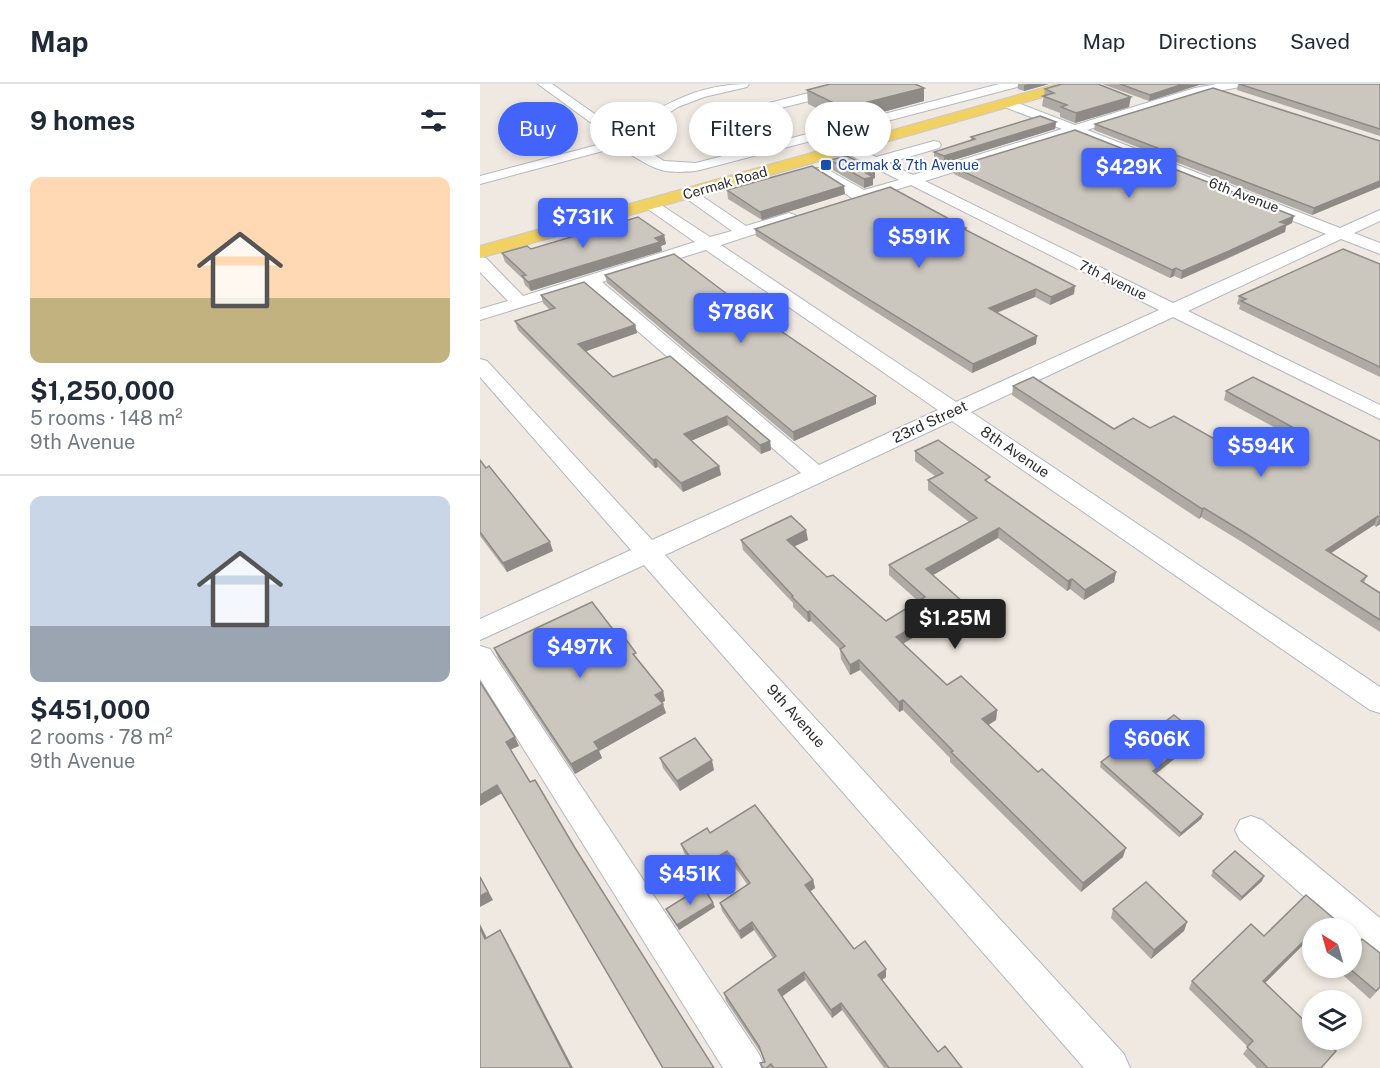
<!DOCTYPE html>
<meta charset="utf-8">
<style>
:root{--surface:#fff;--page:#f6f6f7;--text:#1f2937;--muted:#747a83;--line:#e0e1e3;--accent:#4264fb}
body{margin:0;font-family:"Public Sans",sans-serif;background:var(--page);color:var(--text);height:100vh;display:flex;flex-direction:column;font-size:22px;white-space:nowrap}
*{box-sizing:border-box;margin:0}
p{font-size:20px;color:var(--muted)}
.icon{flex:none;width:33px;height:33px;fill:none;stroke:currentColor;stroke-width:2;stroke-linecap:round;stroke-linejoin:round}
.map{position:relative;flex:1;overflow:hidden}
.drawer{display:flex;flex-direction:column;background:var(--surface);width:480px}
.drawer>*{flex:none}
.hud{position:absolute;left:18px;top:18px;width:570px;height:54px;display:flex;gap:12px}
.needle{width:39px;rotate:323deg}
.controls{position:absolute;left:822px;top:834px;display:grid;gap:12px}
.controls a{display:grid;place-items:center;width:60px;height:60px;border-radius:50%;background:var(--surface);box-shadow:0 3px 9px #0003;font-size:30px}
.price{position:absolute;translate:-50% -51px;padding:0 14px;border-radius:6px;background:var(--accent);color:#fff;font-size:20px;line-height:39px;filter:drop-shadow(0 2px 3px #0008)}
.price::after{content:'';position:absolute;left:50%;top:36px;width:18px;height:14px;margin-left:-9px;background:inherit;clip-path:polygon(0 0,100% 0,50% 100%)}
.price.selected{background:#222;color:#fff}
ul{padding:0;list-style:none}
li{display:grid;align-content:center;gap:12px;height:318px;padding:0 30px}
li+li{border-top:2px solid var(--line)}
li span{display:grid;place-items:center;height:186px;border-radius:12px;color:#555}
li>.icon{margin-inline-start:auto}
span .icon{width:108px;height:108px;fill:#fffc;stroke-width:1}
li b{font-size:26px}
h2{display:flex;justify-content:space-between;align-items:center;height:72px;padding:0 30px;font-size:26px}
.pill{padding:0 21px;border-radius:27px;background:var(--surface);box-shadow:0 3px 9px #0003;font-size:21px;line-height:54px}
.pill.selected{background:var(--accent);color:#fff}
header{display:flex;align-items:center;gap:36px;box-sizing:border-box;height:84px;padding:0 30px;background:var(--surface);border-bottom:2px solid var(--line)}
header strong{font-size:28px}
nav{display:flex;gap:33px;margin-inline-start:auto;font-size:21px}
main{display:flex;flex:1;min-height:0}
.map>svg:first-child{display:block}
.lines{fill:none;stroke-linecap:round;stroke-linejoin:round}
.minor-casing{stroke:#b4b7c1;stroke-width:2}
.major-casing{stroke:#c9c9c9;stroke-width:2}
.minor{fill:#fff;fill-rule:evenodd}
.major{fill:#f2d163;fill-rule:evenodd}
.wall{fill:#afaba4}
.shaded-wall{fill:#8e8b86}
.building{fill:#cbc7bf;stroke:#8e8b86;stroke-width:1.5}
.transit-dot{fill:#1a4fb4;stroke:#fff;stroke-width:2}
.labels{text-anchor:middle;stroke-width:4.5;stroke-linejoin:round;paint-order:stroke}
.far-transit-label{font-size:14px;fill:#164399;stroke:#fff;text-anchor:start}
.far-street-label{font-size:14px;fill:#2e2e2e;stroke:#fff}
.street-label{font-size:15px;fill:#2e2e2e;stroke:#fff}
</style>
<header>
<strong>Map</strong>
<nav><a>Map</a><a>Directions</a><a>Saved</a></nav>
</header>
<main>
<section class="drawer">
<h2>9 homes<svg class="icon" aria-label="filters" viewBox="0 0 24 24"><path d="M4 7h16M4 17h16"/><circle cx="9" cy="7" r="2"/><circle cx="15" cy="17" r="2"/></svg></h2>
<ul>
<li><span style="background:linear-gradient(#ffd9b3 65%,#c2b280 0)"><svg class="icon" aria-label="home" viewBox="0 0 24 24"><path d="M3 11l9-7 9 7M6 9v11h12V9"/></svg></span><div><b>$1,250,000</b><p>5 rooms · 148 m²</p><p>9th Avenue</p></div></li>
<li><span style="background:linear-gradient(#c9d6e8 70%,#9aa5b1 0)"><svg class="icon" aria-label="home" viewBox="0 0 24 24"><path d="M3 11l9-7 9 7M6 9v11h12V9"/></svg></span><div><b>$451,000</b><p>2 rooms · 78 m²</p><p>9th Avenue</p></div></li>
</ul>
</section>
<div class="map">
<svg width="900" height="984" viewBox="0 0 900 984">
<rect width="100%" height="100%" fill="#efe9e1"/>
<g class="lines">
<defs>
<g id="minor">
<path d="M58,0h14l47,33 27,11c41,-25 73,-44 123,-44l-2,3 -43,10 -26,10 -54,35 16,4 24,15 32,2 303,-79h20l-2,3 -321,84c-13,1 -26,2 -38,-2 -15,-5 -25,-16 -44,-21l-134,36v-8l121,-32 16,-10 -27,-12z"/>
<path d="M737,0h25l-2,3 -39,7 -114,36 253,98 40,-18v11l-26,12 26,10v11l-39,-15 -153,72 192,94v14l-207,-102 -202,95 409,275v26l-10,-3 -418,-289 -287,134 459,499 6,14h-46l-440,-503 -164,75v-21l151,-69 -151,-173v-18l7,2 165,179 149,-67 -214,-186 -107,33v-11l28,-8 -28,-29v-15l6,1 37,38 172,-54 -50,-35 -3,-3 3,-3h10l55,36 22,-6 -49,-35 -2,-3 2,-3h10l53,36 43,-13 6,2 2,3 -2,3 -74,24 235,157 203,-92 -248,-125 -53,17 -43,-28 -2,-3 2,-3h10l39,22 35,-10 -57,-29 -2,-3 2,-3h10l24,12 58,-16 5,1 2,3 -2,3 -51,15 25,12 149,-46 -60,-23 -2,-3 2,-3h8l65,25 120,-37zM594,50l252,100 -153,69 -248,-122zM226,166l232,160 -119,55 -217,-183z"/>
<path d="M361,1l4,1v6l-92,23 -6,-4 2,-3z"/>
<path d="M0,562l10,3 269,405 6,14h-42l-243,-389z"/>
<path d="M771,732l11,4 118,98v40l-13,-5 -15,-14v-11h-12l-100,-88 -5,-10 5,-10z"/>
</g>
<path id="major" d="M577,0h23l-2,3 -598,171v-12z"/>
</defs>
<use href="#minor" class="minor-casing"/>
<use href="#major" class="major-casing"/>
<use href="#minor" class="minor"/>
<use href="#major" class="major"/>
</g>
<g class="wall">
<path d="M538,0h31l-25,7 -6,-2z"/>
<path d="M622,0h108l-11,1 -50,16z"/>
<path d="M758,0h142v52l-143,-46z"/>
<path d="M444,4v13l-79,21 -37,-18 -1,-14z"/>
<path d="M565,5l84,18 -54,16 -15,-6v-4l-18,-7z"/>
<path d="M576,38l-1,7 -111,34 -10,-4v-7l37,-12v-3z"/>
<path d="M615,40l285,17v46l-68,28 -218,-85z"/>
<path d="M350,76l45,10v8l-2,1v6l-9,3 -33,-19z"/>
<path d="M474,83l338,56 -6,3 -1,6 -58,27 -46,20 -7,-3 -4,2 -216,-104z"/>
<path d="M247,106l118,4 -83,26 -34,-21z"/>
<path d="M486,144v2l108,64 -24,11 -15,-8 -38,16 39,31 -64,29 -216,-137 -1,-7z"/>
<path d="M184,151l2,9 -5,2 1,5 -131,40 -6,-6 -2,-6 -18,-17 -3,-9 29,-4z"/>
<path d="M900,180v113l-141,-68 1,-4 -3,-1 2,-8z"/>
<path d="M125,191l126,22 145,99v8l-82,37 -187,-158z"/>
<path d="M61,211l94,30 2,8 -51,18 27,26 57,-21 100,85 1,9 -10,4 -33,-29 -37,16 28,25 2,9 -38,17 -25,-25 -3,1 -137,-138 -3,-9 35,-11 -7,-7z"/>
<path d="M533,302l101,43 36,-1 105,34 41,-23 -72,-39 2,-9 154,50v83l-4,3 -2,-2 -43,28 36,23 -3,7 16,10v39l-138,-90 -41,-25 -2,2 -187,-124z"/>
<path d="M435,367l75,32 126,89 -2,10 -30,18 -14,-11 -3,2 -69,-53 -65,37 31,28v10l-21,13 -4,-4 -36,22 44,41 50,25 -1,10 -8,5 135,132 -42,35 -131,-130v-4l-47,-48 -4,2 -39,-42 -10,5 -9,-16 -1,-10 -29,-28 -3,1 -15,-15v-4l-50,-53 -2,-10h67l-13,6 32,31 59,44 32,-20 -29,-26v-10l80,-43 -41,-32v-10l7,-4 -20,-15z"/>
<path d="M0,376l73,91 -46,21 -27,-36z"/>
<path d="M138,552l20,23 25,32 2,10 -3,2 4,10 -67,38 3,7 -27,16 -77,-116 -4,-10z"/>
<path d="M718,656l-43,34 48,40 -2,5 -22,18 -79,-70 1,-5 27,-12z"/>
<path d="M180,674l54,12 -34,21 -17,-23z"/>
<path d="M230,749l103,47 2,8 -5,3 44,58 32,20v8l-4,3 56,72 24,16h-78l-42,-58 -10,8 -27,-38 -23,16 45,72h-66l-1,-5 4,-1 -3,-9 -35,-52 -2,-8 49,-35 -19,-28 -13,9 -19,-28 -2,-8 27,-19 -18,-25 -28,19 -17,-25 -3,-9z"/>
<path d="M733,787l49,10 -22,20 -29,-25z"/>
<path d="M235,823l-36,23 -11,-17 -2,-4z"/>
<path d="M633,825l74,13 -3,9 -33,28 -40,-41z"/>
<path d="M832,844v24l-9,-7 -38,38 71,68 -14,17h-65l-14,-14 5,-7 -59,-58 3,-8 72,-45z"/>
<path d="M880,857l20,12v35l-10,11 -35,-31h17z"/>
</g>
<g class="shaded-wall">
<path d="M548,0h21l-25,7v-6z"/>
<path d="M703,0h27l-11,1 -50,16 1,-6z"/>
<path d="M444,4v13l-79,21 -1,-14z"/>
<path d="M651,13l-2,10 -54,16 1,-10z"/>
<path d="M576,38l-1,7 -111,34v-7z"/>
<path d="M395,86v8l-2,1v6l-9,3v-9l2,-6z"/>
<path d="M900,97v6l-68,28 2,-7z"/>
<path d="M364,102l1,8 -83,26 -2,-8z"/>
<path d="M814,132l-2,7 -6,3 -1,6 -104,47 1,-8 98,-49z"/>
<path d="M184,151l2,9 -5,2 1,5 -131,40 -3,-9z"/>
<path d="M696,184l-2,8 -4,2 2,-8z"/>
<path d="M595,202l-1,8 -24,11 1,-8z"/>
<path d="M556,205l-1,8 -47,19 1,-8z"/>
<path d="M155,241l2,8 -56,20 -3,-9z"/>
<path d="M557,252l-1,8 -64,29 1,-9z"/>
<path d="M396,312v8l-82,37 -1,-9z"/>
<path d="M247,332l1,9 -42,18 -2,-9z"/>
<path d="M290,357l1,9 -10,4 -1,-9z"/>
<path d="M176,375l2,8 -3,1 -2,-8z"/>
<path d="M239,382l2,9 -38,17 -2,-9z"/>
<path d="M724,424l-3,9 -2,2 3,-10z"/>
<path d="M898,432l-4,9 -52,34 4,-9z"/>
<path d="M900,434v6l-4,3z"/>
<path d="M519,444l-1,10 -72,41v-10z"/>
<path d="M326,446l2,10 -19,9 -2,-9z"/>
<path d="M70,458l3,9 -46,21 -4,-9z"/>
<path d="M636,488l-2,10 -30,18 1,-10z"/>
<path d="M592,495l-2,10 -3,2 1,-10z"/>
<path d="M484,519v10l-21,13v-10z"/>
<path d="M330,527l1,10 -3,1 -1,-10z"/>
<path d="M459,528v10l-42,25 -1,-10z"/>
<path d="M379,576l1,10 -10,5v-10z"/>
<path d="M183,607l2,10 -7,3 -3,-9z"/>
<path d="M423,616v10l-4,2v-10z"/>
<path d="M183,620l3,9 -67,38 3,7 -27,16 -4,-10 23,-22z"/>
<path d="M517,626l-1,10 -14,9v-10z"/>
<path d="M719,651l-1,5 -46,37 1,-6z"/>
<path d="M35,653l4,9 -9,4 -4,-8z"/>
<path d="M232,676l2,10 -34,21 -3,-10z"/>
<path d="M17,701l5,8 -22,13v-11z"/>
<path d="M723,730l-2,5 -22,18 2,-4z"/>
<path d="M646,764l-3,9 -42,35 2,-9z"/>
<path d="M247,767l2,8 -28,19 -3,-9z"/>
<path d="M0,792l13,24 -13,7z"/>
<path d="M784,792l-2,5 -22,20 2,-4z"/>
<path d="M333,796l2,8 -8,6 -2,-9z"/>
<path d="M233,819l2,4 -36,23 -2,-5z"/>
<path d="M272,838l2,8 -13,9 -2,-8z"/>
<path d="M707,838l-3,9 -33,28 3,-9z"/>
<path d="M0,840l11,22 -6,-7 -5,-11z"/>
<path d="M20,846l5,8 68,130h-2z"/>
<path d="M828,853l-5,8 -44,44 4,-8z"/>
<path d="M406,885v8l-8,6v-8z"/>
<path d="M324,888l1,8 -25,18 -2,-8z"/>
<path d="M361,919l1,7 -10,8 -1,-8z"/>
</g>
<g class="building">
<path d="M350,0h85l9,4 -80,20 -37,-18z"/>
<path d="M582,0h36l33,13 -55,16 -15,-6 6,-2 -24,-9 11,-3 -9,-4z"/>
<path d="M640,0h63l-33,11z"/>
<path d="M759,0h141v45z"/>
<path d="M733,4l167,53v40l-66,27 -219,-84z"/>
<path d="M560,32l16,6 -112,34 -10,-4 41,-13 -4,-2z"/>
<path d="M595,46l219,86 -14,6 7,2 -58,27 -47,20 -6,-3 -4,2 -218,-103z"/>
<path d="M367,72l28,14 -9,3 7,4 -9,2 -34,-19z"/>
<path d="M332,82l32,20 -84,26 -33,-22z"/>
<path d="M410,103l76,41 -2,1 111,57 -24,11 -15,-8 -47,19 48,28 -64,28 -218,-135z"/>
<path d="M158,133l26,18 -9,3 5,4 -132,40 -6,-6 4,-1 -24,-22 25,-7 4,3z"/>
<path d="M863,165l37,15v103l-139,-66 5,-2 -7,-3z"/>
<path d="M194,170l57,43 145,99 -83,36 -188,-157z"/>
<path d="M104,198l51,43 -57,19 35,33 57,-21 100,85 -10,4 -33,-29 -43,18 35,32 -38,17 -25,-24 -3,1 -138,-139 40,-13 -14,-13z"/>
<path d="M553,293l81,52 19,-11 17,10 24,-12 81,46 50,-28 -79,-43 27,-14 127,64v76l-2,-1 -52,34 41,26 -6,5 19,12v27l-135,-87 -41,-25 -2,1 -189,-123z"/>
<path d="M458,356l52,37 -5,3 131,92 -31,18 -13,-11 -4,2 -69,-53 -73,41 38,34 -21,13 -4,-4 -43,25 51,48 14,-9 36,34 -15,9 56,53 4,-3 84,79 -43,35 -132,-131 2,-1 -50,-51 -4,2 -40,-42 -9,5 -10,-16 5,-3 -35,-35 -3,1 -15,-15 1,-1 -52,-56 50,-24 15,14 -19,10 40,37 6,-2 53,46 39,-24 -36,-32 88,-47 -49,-38 15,-7 -28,-22z"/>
<path d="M0,376l6,8 3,-2 61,76 -47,21 -23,-31z"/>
<path d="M112,518l26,34 4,-2 14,19 -3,1 30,37 -8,4 8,9 -69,38 5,7 -28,15 -77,-116z"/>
<path d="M0,598l35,55 -9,5 24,40 5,-2 40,68 139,220h-51l-166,-283 -17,10z"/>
<path d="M694,631l25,20 -46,36 50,43 -22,19 -80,-71 22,-16 5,4z"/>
<path d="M215,654l17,22 -35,21 -17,-23z"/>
<path d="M275,721l58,75 -8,5 49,64 11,-8 21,28 -8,6 60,77 7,-6 17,22h-73l-48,-65 -10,7 -27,-38 -26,18 49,78h-53l-3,-4 -5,4h-3l-3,-5 5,-1 -6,-16 -35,-53 52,-37 -24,-34 -13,9 -19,-28 30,-20 -23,-32 -29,18 -17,-25 26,-16 3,5z"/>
<path d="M755,767l29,25 -22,21 -29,-26z"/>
<path d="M0,793l8,15 -8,4z"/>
<path d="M666,798l41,40 -33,28 -41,-41z"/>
<path d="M223,802l10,17 -36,22 -11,-16z"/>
<path d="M826,811l39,33h-33v13l-4,-4 -45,44 49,47v12h12l12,11 -15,17h-53l-21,-21 6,-6 -61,-60 59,-57 13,12z"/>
<path d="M0,844l5,11 15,-9 71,138h-91z"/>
<path d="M872,850l8,7 2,-2 18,14v34l-4,4 -27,-23h3z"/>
</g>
<rect class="transit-dot" x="340" y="75" width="12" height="12" rx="3"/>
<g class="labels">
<g class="far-transit-label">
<text x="358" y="86">Cermak &amp; 7th Avenue</text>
</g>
<g class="far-street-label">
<text transform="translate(245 99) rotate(-16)" y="5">Cermak Road</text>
<text transform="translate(764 111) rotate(21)" y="5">6th Avenue</text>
<text transform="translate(633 196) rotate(26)" y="5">7th Avenue</text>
</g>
<g class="street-label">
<text transform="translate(450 338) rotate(-25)" y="5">23rd Street</text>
<text transform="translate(535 368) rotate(34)" y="5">8th Avenue</text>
<text transform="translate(316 632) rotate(48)" y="5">9th Avenue</text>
</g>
</g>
</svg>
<div class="controls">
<a><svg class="needle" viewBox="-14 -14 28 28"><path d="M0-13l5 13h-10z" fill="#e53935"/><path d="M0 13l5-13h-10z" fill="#747a83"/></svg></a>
<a><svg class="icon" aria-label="layers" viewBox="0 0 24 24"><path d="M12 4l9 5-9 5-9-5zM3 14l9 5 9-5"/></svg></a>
</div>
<b class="price" style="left:649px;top:115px">$429K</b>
<b class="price" style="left:103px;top:165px">$731K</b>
<b class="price" style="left:439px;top:185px">$591K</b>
<b class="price" style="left:261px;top:260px">$786K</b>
<b class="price" style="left:781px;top:394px">$594K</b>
<b class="price selected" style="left:475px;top:566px">$1.25M</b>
<b class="price" style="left:100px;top:595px">$497K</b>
<b class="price" style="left:677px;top:687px">$606K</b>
<b class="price" style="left:210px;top:822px">$451K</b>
<div class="hud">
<a class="pill selected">Buy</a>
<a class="pill">Rent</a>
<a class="pill">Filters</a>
<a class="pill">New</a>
</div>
</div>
</main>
